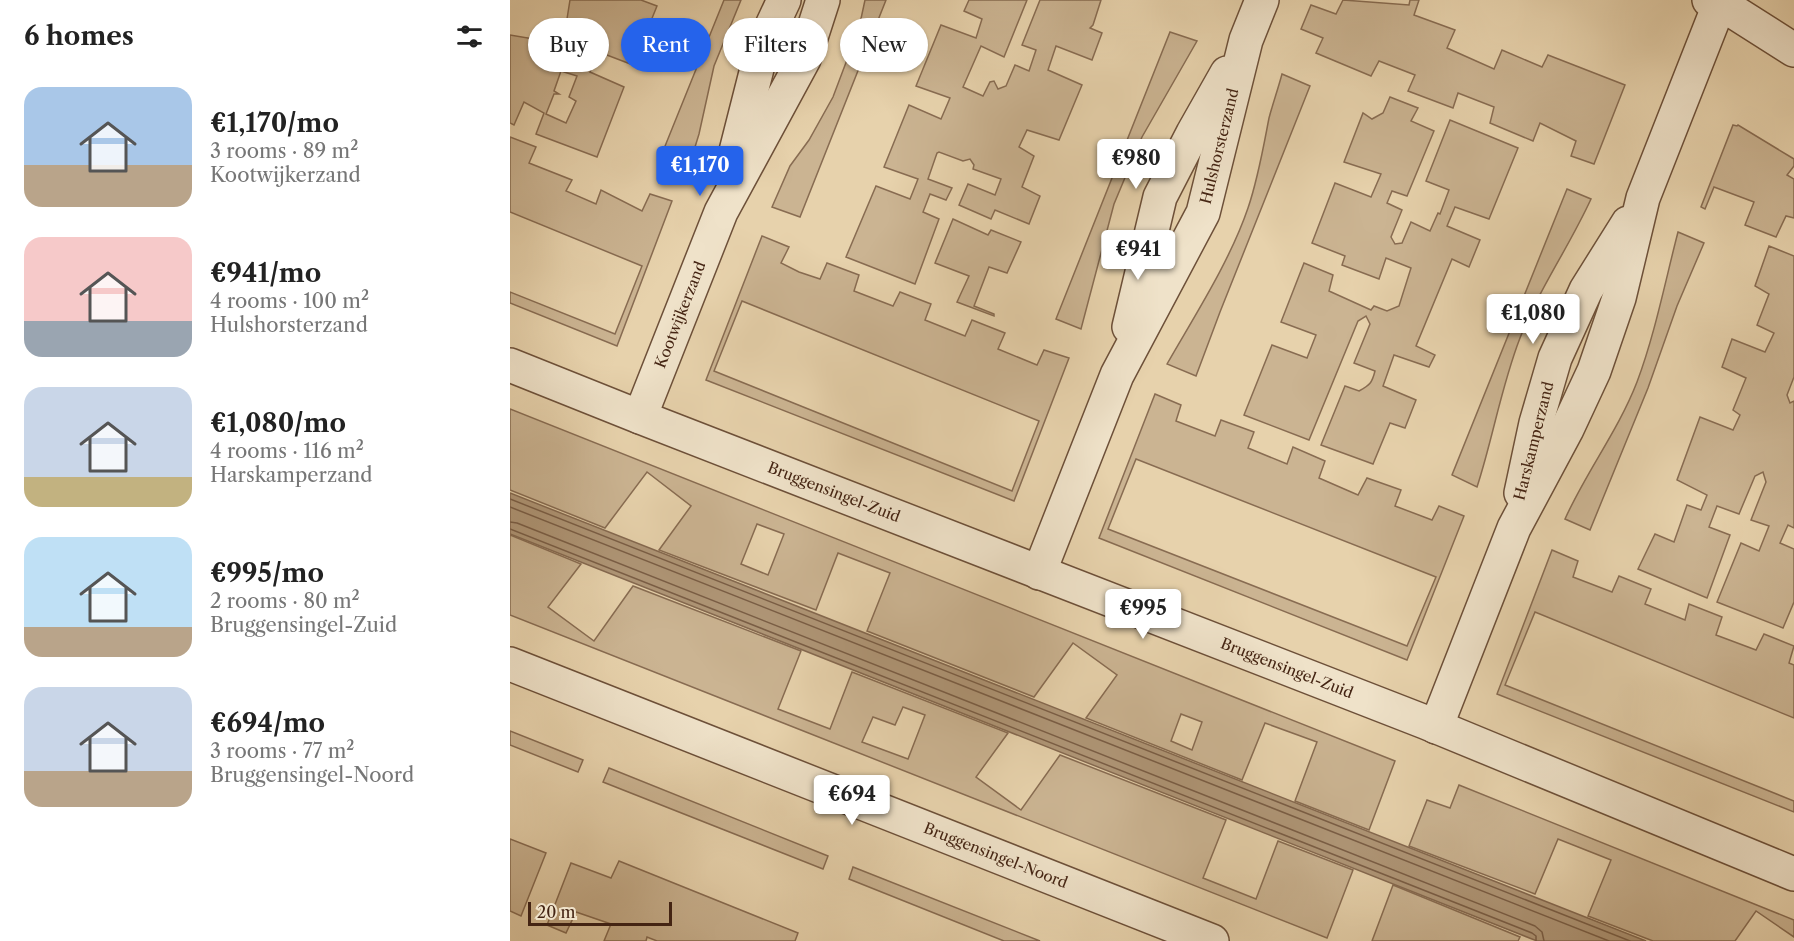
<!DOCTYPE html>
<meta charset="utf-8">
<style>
:root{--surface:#fff;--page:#f6f6f6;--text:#222;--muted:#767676;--accent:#2563eb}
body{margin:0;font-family:"Libre Caslon Text",serif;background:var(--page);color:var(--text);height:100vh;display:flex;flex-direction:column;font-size:22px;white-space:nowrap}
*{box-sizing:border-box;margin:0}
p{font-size:20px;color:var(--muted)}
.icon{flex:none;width:33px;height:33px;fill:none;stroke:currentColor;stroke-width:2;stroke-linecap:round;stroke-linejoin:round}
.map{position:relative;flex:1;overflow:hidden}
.drawer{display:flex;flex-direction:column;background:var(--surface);width:510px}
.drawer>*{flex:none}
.banner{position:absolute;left:18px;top:18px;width:570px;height:54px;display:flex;gap:12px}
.scale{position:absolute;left:18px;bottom:15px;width:144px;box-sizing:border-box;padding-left:6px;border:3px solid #442413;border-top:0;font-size:16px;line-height:21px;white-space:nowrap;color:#442413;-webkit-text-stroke:4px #efe2c9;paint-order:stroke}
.price{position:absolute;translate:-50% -51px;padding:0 14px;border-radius:6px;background:#fff;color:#222;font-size:20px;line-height:39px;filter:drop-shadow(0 2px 3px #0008)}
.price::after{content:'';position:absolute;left:50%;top:36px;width:18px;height:14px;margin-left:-9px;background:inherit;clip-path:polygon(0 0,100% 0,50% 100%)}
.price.selected{background:var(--accent);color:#fff}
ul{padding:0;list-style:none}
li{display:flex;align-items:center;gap:18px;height:150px;padding:0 24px}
li span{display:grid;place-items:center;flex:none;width:168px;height:120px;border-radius:18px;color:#555}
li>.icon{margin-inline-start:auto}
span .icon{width:72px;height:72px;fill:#fffc;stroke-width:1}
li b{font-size:26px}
h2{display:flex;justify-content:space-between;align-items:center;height:72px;padding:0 24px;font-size:26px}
.pill{padding:0 21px;border-radius:27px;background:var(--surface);box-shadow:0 2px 4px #0004;font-size:21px;line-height:54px}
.pill.selected{background:var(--accent);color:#fff}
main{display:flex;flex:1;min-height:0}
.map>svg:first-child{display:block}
.green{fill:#cbb492;stroke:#886c52;stroke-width:1.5;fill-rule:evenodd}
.water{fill:#b09778;stroke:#856950;stroke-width:1.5}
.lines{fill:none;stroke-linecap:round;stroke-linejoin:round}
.shore{stroke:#7a5e46;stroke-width:1.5}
.minor-casing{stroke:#6d5039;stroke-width:36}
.minor{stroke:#efe2c9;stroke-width:33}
.labels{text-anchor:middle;stroke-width:5;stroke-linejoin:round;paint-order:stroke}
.street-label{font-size:15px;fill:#442413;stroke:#efe2c9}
</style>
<main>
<section class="drawer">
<h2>6 homes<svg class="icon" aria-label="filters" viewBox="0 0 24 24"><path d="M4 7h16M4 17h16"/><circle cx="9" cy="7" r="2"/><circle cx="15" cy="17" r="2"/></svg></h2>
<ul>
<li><span style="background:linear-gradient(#a9c7e8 65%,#b9a48a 0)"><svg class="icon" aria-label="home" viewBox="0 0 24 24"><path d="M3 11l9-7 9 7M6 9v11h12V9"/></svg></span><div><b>€1,170/mo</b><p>3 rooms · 89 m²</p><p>Kootwijkerzand</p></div></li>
<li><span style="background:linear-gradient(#f6c9c9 70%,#9aa5b1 0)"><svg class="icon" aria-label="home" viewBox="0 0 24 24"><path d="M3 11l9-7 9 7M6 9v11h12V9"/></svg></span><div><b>€941/mo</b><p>4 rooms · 100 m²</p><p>Hulshorsterzand</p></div></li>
<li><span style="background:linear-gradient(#c9d6e8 75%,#c2b280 0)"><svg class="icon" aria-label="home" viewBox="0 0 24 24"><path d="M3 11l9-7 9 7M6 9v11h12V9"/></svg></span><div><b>€1,080/mo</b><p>4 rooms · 116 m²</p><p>Harskamperzand</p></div></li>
<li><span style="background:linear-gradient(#bfe0f5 75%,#b9a48a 0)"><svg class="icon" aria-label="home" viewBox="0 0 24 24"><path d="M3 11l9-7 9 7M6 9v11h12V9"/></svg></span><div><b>€995/mo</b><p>2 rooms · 80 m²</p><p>Bruggensingel-Zuid</p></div></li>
<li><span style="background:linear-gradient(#c9d6e8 70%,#b9a48a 0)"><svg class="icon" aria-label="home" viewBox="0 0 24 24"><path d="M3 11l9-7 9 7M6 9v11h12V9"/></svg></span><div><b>€694/mo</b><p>3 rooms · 77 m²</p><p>Bruggensingel-Noord</p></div></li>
</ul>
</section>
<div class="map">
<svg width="1284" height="941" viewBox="0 0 1284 941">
<rect width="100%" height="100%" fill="#e7d2ac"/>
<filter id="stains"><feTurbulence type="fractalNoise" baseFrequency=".00333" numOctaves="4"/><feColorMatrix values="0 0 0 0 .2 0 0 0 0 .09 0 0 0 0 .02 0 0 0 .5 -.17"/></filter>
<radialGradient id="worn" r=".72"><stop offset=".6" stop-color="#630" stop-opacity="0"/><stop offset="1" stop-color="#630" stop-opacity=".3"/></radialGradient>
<g class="green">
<path d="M60,0h71l16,6 -24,59 -34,-13 -9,20 34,15 -27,70 -61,-23 8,-21 -20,-11 -10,23 -4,-2v-88l53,9zM51,71l16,5 -8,21 7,4 -10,22 -20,-9 8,-20h5l-5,-3z"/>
<path d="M214,0h17l-27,66 -15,68 -12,39 -28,-12z"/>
<path d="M355,0h21l-86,217 -28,-10 18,-41 19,-26 24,-43 26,-69z"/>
<path d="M459,0h58l-23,57 -23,-11 -18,41 20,9 7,-14 4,-1 4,8 8,-3 9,-21 14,6 7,-21 -14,-5 18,-45h61l-8,25 -3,3 12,5 -10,27 -36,-14 -8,24 34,15 -23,55 -32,-10 -8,17 15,9 -12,31 18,9 -11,28 -34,-14 -4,9 -32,-14 9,-21 27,11 6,-16 -28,-10 1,-4 -4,-6 -7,2 -24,-9 -2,1 -9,26 24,9 -6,12 -16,-6 -7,18 16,7 -24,65 -69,-27 30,-71 34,13 8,-20 -34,-12 25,-62 32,14 9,-21 -34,-12 25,-61 35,13 6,-19 -18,-8z"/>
<path d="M833,0l66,5 1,-5h9l-5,15 41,15 -8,18 47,21 8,-19 40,17 6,-12 77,30 -31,79 -23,-8 5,-15 -36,-18 -7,18 -43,-18 4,-16 -36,-14 -5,15 -45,-17 7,-16 -36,-14 -8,15 -55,-23 7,-15 -22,-9 10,-24 25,9z"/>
<path d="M660,32l27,9 -55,96 -28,67 -33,125 -25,-10z"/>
<path d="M772,74l28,12 -90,226 -24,64 -29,-12c28,-49 63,-103 81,-156 10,-29 15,-59 21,-90 4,-15 9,-29 13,-44z"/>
<path d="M880,97l28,11 -7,13 23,10 -27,65 -15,-5 -5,12 15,7 -11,27 4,7 7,-1 9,-21 19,9 8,-18 2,1 9,-24 -23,-9 24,-61 68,28 -29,71 -34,-12 -8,19 33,14 -11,27 -17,-8 -36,87 19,9 -6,12 -35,-12 -11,31 33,14 -11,28 -15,-5 -17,41 -52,-19 24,-59 14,5c11,-6 13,-8 16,-20l-21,-8 16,-39 -4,-8 -8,5 -49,119 -65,-25 28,-70 35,13 9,-23 -35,-13 23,-59 29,12 -4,16 42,19 3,-4 13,5 12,-5 12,-38 -25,-10 -7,21 -37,-14 3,-9 -33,-13 23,-60 36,14 10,-23 -37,-12 19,-49 9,6 11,-6z"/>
<path d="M1223,125l4,1 1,-1 56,34v7l-7,9 7,4v39l-8,-2 -10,21 -31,-12 9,-23 -40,-15 -9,22 -4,-2z"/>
<path d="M0,137l26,10 -7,16 43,17 -6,11 30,13 5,-14 41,21 8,-17 22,7 -55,145 -107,-43v-11l105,42 27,-68 -132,-54z"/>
<path d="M1057,189l24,10c-22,48 -52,90 -71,139 -19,49 -27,100 -43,149l-25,-12z"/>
<path d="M443,219l35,16 3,-5 30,12 -14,31 -18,-6 -15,39 20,8v2l-37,-14 12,-26 -34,-13z"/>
<path d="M1168,232l26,11 -27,63 -29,82 -58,142 -25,-11c21,-47 53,-88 72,-137 18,-48 28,-100 41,-150z"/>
<path d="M252,236l27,11 -8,16 18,9 21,7 7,-16 32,12 -5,16 39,15 7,-14 31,12 -6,16 40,16 7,-16 33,13 -7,16 39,16 7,-15 25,8 -55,143 -308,-121zM232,301l297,120 -27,70 -298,-120z"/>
<path d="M1259,246l25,10v121l-7,18 3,8 4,-2v127l-6,-3 -8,18 14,6v53l-11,26 -66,-26 24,-59 18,8 10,-25 -18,-6 15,-38 -3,-10 -8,4 -16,38 -22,-8 -8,21 21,8 -23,63 -69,-29 17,-35 19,8 13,-37 14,5 6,-15 -30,-15 23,-63 33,13 7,-15 -7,-5 13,-32 -24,-11 10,-28 33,13 9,-19 -17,-8 12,-31 -14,-8z"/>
<path d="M645,394l26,11 -5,16 39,15 6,-16 33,12 -6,16 39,16 6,-17 32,14 -6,17 39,17 9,-17 34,12 -6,16 37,14 7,-14 25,10 -57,144 -308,-122zM626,459l300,118 -29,69 -299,-117z"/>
<path d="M0,409l885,352 -26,69 -74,-29 22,-59 -52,-19 -23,57 -156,-62 31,-43 -44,-32 -39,54 -167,-66 23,-58 -52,-20 -22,57 -157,-60 32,-44 -44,-34 -42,56 -95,-38zM247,524l27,10 -16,41 -27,-11zM671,714l21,8 -10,28 -21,-9z"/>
<path d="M0,535l71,29 -33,43 46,34 39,-55 168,65 -23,58 52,20 22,-57 156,61 -32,44 45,33 39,-55 166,65 -23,58 53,21 22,-58 75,29 -26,68 -817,-323zM393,707l22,8 -17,44 -46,-17 11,-25 22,8z"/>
<path d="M1042,550l26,11 -5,16 39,15 7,-16 32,13 -6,15 40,16 4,-16 33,13 -6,18 40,15 8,-16 30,12 -5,17 5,2v53l-259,-106 -30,73 289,116v11l-297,-118z"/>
<path d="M0,731l73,29 -5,12 -68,-27z"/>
<path d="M99,768l219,88 -5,13 -220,-87z"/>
<path d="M949,785l335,135v17l-38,-26 -21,30h-82l-65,-25 23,-56 -53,-21 -23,55 -126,-48 18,-46 23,8z"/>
<path d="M0,839l36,14 -25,63 -11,-5z"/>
<path d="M109,861l179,72 -3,8h-138l-10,-4 -1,4h-42l7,-17 -35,-12 -10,21 -19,-8 24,-62 40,15z"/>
<path d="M343,867l187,74h-36l-155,-62z"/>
<path d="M883,885l127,52 -2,4h-146z"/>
</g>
<path class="water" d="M0,493l1136,448h-109l-1027,-407z"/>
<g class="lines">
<g class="shore">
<path d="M0,499l1120,442"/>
<path d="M0,507l1099,434"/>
<path d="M0,522l7,1 1018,403 7,6 2,9"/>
<path d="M0,529l1022,404 4,3v5"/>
</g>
<defs>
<g id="minor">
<path d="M1199,0l11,3 74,47"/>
<path d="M222,167l31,-122 21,-45"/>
<path d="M619,327l31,-130 33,-64 34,-60"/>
<path id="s1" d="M0,365l130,52 785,305 369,152"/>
<path id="s2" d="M130,417l81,-205 83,-153 19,-59"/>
<path d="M1011,493l15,-70 19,-65 31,-68 42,-67"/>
<path id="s3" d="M529,573l78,-198 86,-162 43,-173 16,-40"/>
<path id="s4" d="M0,664l702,277"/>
<path d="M926,727l78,-199 53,-99 27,-58 25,-73 24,-100 78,-198"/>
</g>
</defs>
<use href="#minor" class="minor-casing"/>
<use href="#minor" class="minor"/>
</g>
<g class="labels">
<g class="street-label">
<text dy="5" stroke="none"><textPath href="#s3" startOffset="465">Hulshorsterzand</textPath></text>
<text dy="5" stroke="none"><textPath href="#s2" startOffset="110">Kootwijkerzand</textPath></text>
<text transform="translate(1024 441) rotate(-76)" y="5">Harskamperzand</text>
<text dy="5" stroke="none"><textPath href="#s1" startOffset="348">Bruggensingel-Zuid</textPath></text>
<text dy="5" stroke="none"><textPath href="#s1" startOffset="834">Bruggensingel-Zuid</textPath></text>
<text dy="5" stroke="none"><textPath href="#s4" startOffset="522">Bruggensingel-Noord</textPath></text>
</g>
</g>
<rect width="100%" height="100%" filter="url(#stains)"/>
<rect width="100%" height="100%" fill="url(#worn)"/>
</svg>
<div class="scale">20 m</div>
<b class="price" style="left:626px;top:190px">€980</b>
<b class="price selected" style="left:190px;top:197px">€1,170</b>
<b class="price" style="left:628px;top:281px">€941</b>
<b class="price" style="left:1023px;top:345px">€1,080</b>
<b class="price" style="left:633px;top:640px">€995</b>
<b class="price" style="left:342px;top:826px">€694</b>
<div class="banner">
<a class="pill">Buy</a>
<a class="pill selected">Rent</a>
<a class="pill">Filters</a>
<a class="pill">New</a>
</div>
</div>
</main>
